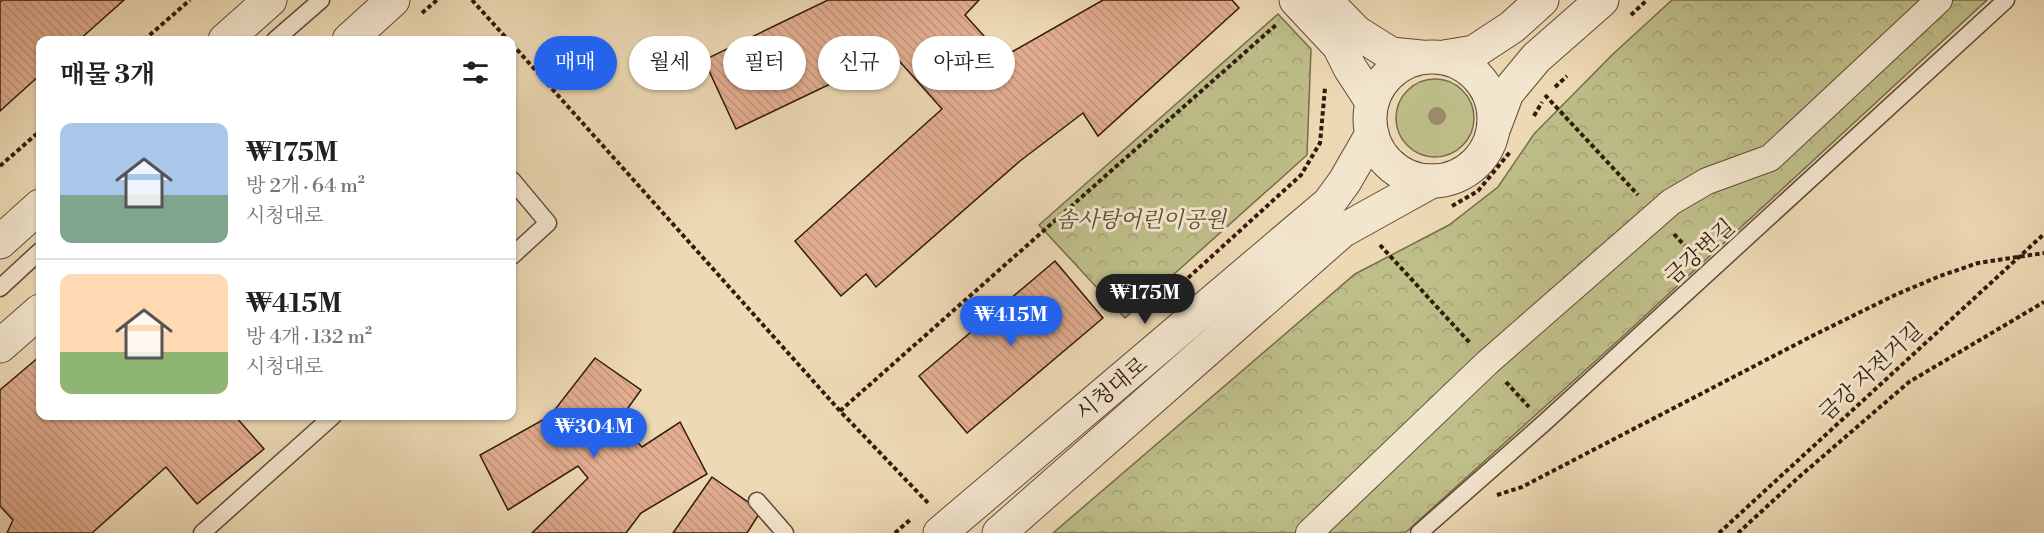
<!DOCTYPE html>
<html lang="ko">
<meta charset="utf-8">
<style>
:root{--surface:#fff;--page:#f2f2f2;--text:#202124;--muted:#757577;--line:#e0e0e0;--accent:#2563eb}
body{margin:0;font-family:"Libre Bodoni","Noto Serif KR",serif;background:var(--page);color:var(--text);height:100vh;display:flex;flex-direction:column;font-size:22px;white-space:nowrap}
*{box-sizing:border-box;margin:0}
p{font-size:20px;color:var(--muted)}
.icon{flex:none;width:33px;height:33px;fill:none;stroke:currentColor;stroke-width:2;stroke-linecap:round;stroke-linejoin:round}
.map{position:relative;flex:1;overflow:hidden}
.panel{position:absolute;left:36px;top:36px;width:480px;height:384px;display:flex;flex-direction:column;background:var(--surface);border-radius:12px;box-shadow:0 2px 4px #0004}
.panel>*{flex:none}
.guide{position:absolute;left:534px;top:36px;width:570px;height:54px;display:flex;gap:12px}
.price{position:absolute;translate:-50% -51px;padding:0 14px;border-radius:21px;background:var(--accent);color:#fff;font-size:20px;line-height:39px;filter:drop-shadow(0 2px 3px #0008)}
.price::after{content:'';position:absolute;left:50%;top:36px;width:18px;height:14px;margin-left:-9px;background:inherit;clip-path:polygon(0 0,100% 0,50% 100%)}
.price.current{background:#222;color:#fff}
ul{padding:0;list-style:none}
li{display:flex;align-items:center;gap:18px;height:150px;padding:0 24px}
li+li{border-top:2px solid var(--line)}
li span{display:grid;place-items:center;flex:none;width:168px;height:120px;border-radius:12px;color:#555}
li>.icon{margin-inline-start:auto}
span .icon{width:72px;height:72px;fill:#fffc;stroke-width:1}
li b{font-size:26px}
h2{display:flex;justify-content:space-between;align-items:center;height:72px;padding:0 24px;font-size:26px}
.chip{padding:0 21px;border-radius:27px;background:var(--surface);box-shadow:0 2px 4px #0004;font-size:21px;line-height:54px}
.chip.current{background:var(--accent);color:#fff}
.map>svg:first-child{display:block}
.green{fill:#bebe89;stroke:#786c4a;stroke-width:1.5}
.park{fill:url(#park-crowns);stroke:#786c4a;stroke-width:1.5}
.building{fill:url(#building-back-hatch);stroke:#321a0c;stroke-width:1.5}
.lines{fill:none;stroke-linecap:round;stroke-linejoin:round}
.service-casing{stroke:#614a36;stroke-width:19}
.pedestrian-casing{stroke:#614a36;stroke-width:28}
.minor-casing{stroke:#614a36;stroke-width:35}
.tertiary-casing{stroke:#614a36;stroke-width:35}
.path{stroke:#321a0c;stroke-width:4;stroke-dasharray:4.5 3;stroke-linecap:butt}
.service{stroke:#f3e6ce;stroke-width:16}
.pedestrian{stroke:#f3e6ce;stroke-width:26}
.minor{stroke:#f3e6ce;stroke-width:33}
.tertiary{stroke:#f3e6ce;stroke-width:33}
.tree{fill:#9d8b6c}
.labels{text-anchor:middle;stroke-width:6;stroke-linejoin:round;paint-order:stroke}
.park-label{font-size:22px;font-style:italic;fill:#5c4b32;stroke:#f3e6ce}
.street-label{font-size:22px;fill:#321a0c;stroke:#f3e6ce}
</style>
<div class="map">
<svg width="2044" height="533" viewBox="0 0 2044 533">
<defs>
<pattern id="park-crowns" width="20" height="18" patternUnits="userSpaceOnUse" patternTransform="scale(1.5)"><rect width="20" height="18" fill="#bebe89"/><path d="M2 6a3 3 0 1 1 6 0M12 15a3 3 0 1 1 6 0" fill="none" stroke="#a4a375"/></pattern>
<pattern id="building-back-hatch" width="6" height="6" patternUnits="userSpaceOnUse" patternTransform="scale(1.5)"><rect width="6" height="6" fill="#e2ad90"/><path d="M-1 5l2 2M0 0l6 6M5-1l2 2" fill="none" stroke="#c2947b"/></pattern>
</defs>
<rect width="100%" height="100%" fill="#edd9b4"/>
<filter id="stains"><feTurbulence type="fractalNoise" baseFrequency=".00333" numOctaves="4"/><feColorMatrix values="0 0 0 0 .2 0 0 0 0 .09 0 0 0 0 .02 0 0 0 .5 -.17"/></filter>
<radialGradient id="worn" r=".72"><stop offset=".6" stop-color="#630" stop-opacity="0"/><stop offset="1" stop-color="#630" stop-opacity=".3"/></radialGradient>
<circle class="green" cx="1435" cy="118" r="39"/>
<g class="park">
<path d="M1672,0h315l-366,338 -216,195h-352l302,-259 94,-49 49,-38 36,-53 79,-80z"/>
<path d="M1278,14l33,35 -4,106 -182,163 -86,-93z"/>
</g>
<g class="building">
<path d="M2,0h122l-45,40h-39v35l-40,36v-109z"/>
<path d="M828,0h151l-14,15 38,42 100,-57h129l7,8 -141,128 -15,-23 -63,48 -144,126 -10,-13 -25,22 -46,-55 147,-132 -49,-55 -157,75 -32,-69z"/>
<path d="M1055,261l48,57 -136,115 -48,-57z"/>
<path d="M40,356v60h195l29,33 -67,55 -31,-37 -74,66h-85l6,-13 -13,-14v-116z"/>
<path d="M595,358l46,32 -23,32 24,25 38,-25 27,52 -66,39 -15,20h-94l56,-55 -10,-12 -70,44 -28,-55 70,-39z"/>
<path d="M712,477l49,34 -14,22h-74z"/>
</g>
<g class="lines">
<defs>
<g id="service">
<path d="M275,40l46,-40"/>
<path d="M512,180l36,43 -36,33"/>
<path d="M0,288l40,-37"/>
<path d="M757,501l28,32"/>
<path d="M202,533l131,-117"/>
<path d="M1419,533l125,-110 462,-423"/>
</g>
<path id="pedestrian" d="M1309,533l179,-171 183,-160 36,-21 63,-23 169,-158"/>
<g id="minor">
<path d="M1296,0l43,46 11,22 22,34"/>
<path d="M1328,3l28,29 35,22 30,3"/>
</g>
<g id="tertiary">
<path d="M225,40l45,-40"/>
<path d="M349,40l44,-40"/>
<path d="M1444,57l30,-5 38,-25 30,-27"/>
<circle cx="1432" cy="119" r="62"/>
<path d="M1495,125l12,-32 29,-35 66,-58"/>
<path d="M0,242l40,-36"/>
<path d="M0,346l40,-35"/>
<path d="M940,533l389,-330 16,-22 27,-47"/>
<path d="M999,533l343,-302 90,-50"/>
</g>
</defs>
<use href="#service" class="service-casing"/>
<use href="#pedestrian" class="pedestrian-casing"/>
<use href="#minor" class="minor-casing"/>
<use href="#tertiary" class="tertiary-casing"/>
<g class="path">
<path d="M472,0l36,40"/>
<path d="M422,13l15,-13"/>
<path d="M1631,15l16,-15"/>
<path d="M144,40l46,-40"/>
<path d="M512,44l328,367 88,92"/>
<path d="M1555,87l12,-11"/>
<path d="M1545,95l93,100"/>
<path d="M1534,116l8,-14"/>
<path d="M0,166l40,-35"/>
<path d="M1452,206l26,-15 32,-39"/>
<path d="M1674,234l21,23"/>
<path d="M1380,245l90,98"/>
<path d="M1177,288l124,-113 19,-32 5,-55"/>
<path d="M1506,382l23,25"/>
<path d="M840,411l437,-387"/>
<path d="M1497,495l25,-8 292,-152 81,-40 45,-19 38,-13 66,-10"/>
<path d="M895,533l16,-14"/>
<path d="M1719,533l325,-299"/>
<path d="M1738,533l61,-56 110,-95 135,-80"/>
</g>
<use href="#service" class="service"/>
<use href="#pedestrian" class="pedestrian"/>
<use href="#minor" class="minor"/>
<use href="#tertiary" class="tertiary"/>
</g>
<circle class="tree" cx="1437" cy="116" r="9"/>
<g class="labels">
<g class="park-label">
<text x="1141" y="227">솜사탕어린이공원</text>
</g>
<g class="street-label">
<text transform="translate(1699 251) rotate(-42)" y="8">금강변길</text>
<text transform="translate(1870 371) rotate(-43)" y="8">금강 자전거길</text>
<text transform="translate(1111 388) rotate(-40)" y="8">시청대로</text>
</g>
</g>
<rect width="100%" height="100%" filter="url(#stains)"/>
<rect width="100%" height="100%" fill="url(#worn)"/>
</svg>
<b class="price current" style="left:1145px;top:325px">₩175M</b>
<b class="price" style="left:1011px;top:347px">₩415M</b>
<b class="price" style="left:594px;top:459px">₩304M</b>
<div class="guide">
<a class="chip current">매매</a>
<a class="chip">월세</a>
<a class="chip">필터</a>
<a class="chip">신규</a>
<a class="chip">아파트</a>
</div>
<section class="panel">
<h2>매물 3개<svg class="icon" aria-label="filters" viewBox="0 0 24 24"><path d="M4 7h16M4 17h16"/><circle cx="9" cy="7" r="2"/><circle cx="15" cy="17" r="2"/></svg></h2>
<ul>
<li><span style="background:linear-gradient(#a9c7e8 60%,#7fa58c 0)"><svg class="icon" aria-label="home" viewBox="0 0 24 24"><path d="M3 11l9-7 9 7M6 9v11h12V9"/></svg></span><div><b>₩175M</b><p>방 2개 · 64 m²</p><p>시청대로</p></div></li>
<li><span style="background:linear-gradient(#ffd9b3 65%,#8fb573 0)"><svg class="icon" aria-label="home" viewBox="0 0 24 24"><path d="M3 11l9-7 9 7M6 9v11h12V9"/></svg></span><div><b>₩415M</b><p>방 4개 · 132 m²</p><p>시청대로</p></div></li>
</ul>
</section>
</div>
